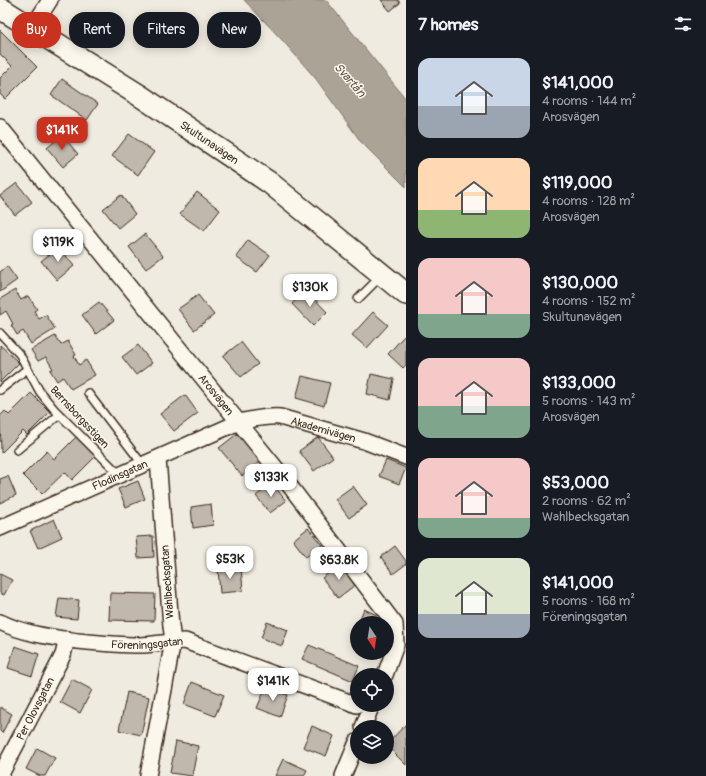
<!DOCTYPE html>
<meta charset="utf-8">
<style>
:root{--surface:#171b24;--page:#20242c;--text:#f1f3f6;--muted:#9ea1a6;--accent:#c8321e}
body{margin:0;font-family:Pangolin,sans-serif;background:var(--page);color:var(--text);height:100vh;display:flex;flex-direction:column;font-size:15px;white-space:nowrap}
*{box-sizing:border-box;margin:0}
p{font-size:13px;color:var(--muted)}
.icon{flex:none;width:22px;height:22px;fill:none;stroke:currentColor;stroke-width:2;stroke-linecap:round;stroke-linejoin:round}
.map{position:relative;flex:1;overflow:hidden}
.details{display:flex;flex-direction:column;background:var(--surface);width:300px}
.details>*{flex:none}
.banner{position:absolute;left:12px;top:12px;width:334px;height:36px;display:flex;gap:8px}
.needle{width:26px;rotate:168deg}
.buttons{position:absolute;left:350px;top:616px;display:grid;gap:8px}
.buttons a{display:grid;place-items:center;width:44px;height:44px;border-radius:50%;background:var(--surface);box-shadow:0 2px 10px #0003;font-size:20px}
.price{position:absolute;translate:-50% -34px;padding:0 9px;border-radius:8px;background:#fff;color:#222;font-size:13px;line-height:26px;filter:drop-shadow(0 1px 2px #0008)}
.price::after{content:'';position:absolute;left:50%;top:24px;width:12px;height:9px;margin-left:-6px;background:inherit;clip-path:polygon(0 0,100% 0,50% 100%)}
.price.current{background:var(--accent);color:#fff}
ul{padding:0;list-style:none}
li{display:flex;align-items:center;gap:12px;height:100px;padding:0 12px}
li span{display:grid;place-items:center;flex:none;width:112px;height:80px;border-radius:12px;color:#555}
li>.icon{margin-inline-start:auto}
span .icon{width:48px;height:48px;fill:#fffc;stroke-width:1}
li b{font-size:17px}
h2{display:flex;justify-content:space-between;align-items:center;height:48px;padding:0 12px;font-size:17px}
.tag{padding:0 14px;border-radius:16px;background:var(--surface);box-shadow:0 2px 10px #0003;font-size:14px;line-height:36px}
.tag.current{background:var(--accent);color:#fff}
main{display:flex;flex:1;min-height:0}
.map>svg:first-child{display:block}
.water{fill:#aca397;stroke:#7f7367}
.building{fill:#c0b8ad;stroke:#3b2a1e}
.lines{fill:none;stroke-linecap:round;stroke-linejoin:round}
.lane-casing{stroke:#3b2a1e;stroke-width:10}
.street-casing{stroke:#3b2a1e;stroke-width:18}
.secondary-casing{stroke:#3b2a1e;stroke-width:24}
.lane{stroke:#fbf7ec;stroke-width:7}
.street{stroke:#fbf7ec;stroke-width:15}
.secondary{stroke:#fbf7ec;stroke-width:21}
.labels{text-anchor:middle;stroke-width:3;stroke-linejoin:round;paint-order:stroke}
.street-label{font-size:11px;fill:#3b2a1e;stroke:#fbf7ec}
.water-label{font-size:12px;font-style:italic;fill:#635448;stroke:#fbf7ec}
</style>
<main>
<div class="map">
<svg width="406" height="776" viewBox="0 0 406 776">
<rect width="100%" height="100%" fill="#f0ebe0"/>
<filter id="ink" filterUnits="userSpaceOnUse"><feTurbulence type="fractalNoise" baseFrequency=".025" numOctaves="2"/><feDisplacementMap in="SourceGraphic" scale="8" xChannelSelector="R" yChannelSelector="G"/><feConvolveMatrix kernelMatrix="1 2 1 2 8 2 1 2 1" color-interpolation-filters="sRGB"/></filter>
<g filter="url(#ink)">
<path class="water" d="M244,0h82l4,5 76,94v88l-45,-45 -45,-63 -33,-38z"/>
<g class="building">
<path d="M381,0h17l2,3 -10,8z"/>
<path d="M0,30l37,37 -32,32 -5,-5v-16l12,-12 -12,-12z"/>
<path d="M62,79l36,25 -11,16 -36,-25z"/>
<path d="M129,134l25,18 -16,23 -26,-19z"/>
<path d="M62,135l16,19 -15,13 -16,-19z"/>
<path d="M17,183l15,19 -17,13 -15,-19z"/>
<path d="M197,192l23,18 -16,21 -24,-17z"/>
<path d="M121,195l14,19 -17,14 -15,-19z"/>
<path d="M145,234l18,22 -17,13 -17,-22z"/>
<path d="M248,240l22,15 -13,17 -21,-15z"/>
<path d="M59,247l15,19 -17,14 -16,-19z"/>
<path d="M7,266l10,14 -17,12v-20z"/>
<path d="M15,290l6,10 7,-4 9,13 -3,2 5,8 7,-4 9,14 -24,15 -8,-13 -6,4 -6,-10 2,-1 -7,-13 -6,4v-16z"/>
<path d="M306,290l21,22 -14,14 -21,-22z"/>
<path d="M198,295l16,20 -20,15 -16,-21z"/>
<path d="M99,302l15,18 -18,14 -14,-19z"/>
<path d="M373,312l15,13 -21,23 -15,-13z"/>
<path d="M55,336l6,9 7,-4 8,14 -2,1 5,9 7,-5 9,15 -24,14 -8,-12 -6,4 -7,-11 3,-1 -7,-12 -8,4 -7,-11z"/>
<path d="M404,336l2,2v27l-3,3 -15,-14z"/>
<path d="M241,342l17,22 -17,13 -18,-21z"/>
<path d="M0,345l19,18 -19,19z"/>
<path d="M138,345l14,18 -16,12 -14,-18z"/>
<path d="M371,374l23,5 -4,21 -23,-6z"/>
<path d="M302,376l28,7 -6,23 -28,-8z"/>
<path d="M31,393l19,19 -23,23 -4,-4 -22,22 -1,-37 5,-5 4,4z"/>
<path d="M185,395l13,18 -24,18 -14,-17z"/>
<path d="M242,430l23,28 -23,18 -23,-28z"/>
<path d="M76,437l20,19 -24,24 -7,-8 -23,22 -19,-19 24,-24 7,8z"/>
<path d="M318,437l15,20 -19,14 -15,-20z"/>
<path d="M386,460l20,8 -7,16 -20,-8z"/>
<path d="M8,476l8,19 -16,8v-24z"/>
<path d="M138,481l7,18 -19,8 -8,-18z"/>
<path d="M272,483l14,18 -16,12 -14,-17z"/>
<path d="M353,486l14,19 -18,13 -14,-19z"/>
<path d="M211,504l2,21 -20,3 -2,-21z"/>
<path d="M54,519l8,18 -24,11 -8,-17z"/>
<path d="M308,528l14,17 -16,12 -13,-17z"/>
<path d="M153,536l1,21 -16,1 -2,-21z"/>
<path d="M395,546l11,15v3l-13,10 -12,-17z"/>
<path d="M340,565l15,20 -17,13 -16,-20z"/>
<path d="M241,567l2,24 -23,2 -2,-24z"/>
<path d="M0,574l12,6 -8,15 -4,-2z"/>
<path d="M110,593l45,1 -1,27 -45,-1z"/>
<path d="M59,598l20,2 -2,19 -21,-2z"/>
<path d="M364,609l19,9 -2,5h-23z"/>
<path d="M267,622l21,8 -6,16 -21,-8z"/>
<path d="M357,625v15l-5,-3z"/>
<path d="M309,645l50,21 -6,15 -51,-22z"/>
<path d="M15,646l24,8 -7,22 -24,-8z"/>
<path d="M72,679l20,11 -12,23 -20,-11z"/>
<path d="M192,682l32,13 -9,21 -31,-12z"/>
<path d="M266,687l22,8 -8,22 -23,-9z"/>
<path d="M127,692l22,5 -8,38 -22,-5z"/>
<path d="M0,707l12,7 -10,19 -2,-2z"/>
<path d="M406,724v41l-19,-19v-2z"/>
<path d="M312,726l22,10 -8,20 -23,-9z"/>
<path d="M176,741l22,5 -6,30 -22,-3z"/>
<path d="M37,748l18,10 -10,18h-5l-14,-7z"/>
<path d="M283,759l24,11 -3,6h-29z"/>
</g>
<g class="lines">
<defs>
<g id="lane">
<path d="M358,299l23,-23"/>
<path d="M0,333l20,22 20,37 14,17 66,66"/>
<path d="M0,390l27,-21"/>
<path d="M88,393l55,72"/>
<path d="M17,450l42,-35"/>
</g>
<g id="street">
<path d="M32,28l18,-28"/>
<path id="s1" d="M0,127l283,350 112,147 1,21 -11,30"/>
<path id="s2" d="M0,528l239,-106c15,-3 27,-6 41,-5l84,24 42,16"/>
<path id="s3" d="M0,622c25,12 50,15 78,19 20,2 40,4 61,4 16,0 31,-4 46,-4l172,64"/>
<path d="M363,727l9,-22"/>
<path id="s4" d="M0,776l63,-121 4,-16"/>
<path d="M148,776l25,-135 -2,-15 -13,-167"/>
<path d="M343,776l14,-34"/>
</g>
<g id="secondary">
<path id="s5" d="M0,8l142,89 128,86 136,111"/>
</g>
</defs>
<use href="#lane" class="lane-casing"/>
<use href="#street" class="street-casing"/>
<use href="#secondary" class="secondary-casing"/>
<use href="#lane" class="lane"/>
<use href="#street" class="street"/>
<use href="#secondary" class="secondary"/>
</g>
</g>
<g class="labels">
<g class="street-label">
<text dy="4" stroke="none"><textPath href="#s5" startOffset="249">Skultunavägen</textPath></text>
<text dy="4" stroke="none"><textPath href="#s1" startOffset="344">Arosvägen</textPath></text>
<text transform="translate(80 417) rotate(47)" y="4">Bernsborgsstigen</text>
<text dy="4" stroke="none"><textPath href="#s2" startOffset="348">Akademivägen</textPath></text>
<text dy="4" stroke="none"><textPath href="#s2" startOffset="131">Flodinsgatan</textPath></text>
<text transform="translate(167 582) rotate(-94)" y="4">Wahlbecksgatan</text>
<text dy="4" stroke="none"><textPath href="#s3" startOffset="150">Föreningsgatan</textPath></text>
<text dy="4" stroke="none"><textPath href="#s4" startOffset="76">Per Olovsgatan</textPath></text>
</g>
<g class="water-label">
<text transform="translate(350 80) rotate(49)" y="4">Svartån</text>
</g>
</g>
</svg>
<div class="buttons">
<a><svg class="needle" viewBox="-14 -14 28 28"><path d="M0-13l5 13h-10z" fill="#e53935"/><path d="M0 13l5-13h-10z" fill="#9ea1a6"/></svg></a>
<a><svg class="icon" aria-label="locate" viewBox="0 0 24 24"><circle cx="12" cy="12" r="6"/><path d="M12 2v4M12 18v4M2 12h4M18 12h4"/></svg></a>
<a><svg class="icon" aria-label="layers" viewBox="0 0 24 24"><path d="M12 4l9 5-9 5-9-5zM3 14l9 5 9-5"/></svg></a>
</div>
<b class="price current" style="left:62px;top:151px">$141K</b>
<b class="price" style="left:58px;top:263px">$119K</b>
<b class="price" style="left:310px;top:308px">$130K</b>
<b class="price" style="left:271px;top:498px">$133K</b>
<b class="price" style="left:230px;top:580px">$53K</b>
<b class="price" style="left:339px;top:581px">$63.8K</b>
<b class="price" style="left:273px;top:702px">$141K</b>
<div class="banner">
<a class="tag current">Buy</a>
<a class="tag">Rent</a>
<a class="tag">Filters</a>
<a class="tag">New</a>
</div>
</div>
<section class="details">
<h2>7 homes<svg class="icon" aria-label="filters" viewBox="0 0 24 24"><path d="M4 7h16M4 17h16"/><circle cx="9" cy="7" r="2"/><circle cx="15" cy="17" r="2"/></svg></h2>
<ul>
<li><span style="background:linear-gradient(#c9d6e8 60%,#9aa5b1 0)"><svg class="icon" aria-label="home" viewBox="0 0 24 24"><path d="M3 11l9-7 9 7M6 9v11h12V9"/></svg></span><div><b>$141,000</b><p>4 rooms · 144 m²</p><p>Arosvägen</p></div></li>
<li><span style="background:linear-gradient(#ffd9b3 65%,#8fb573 0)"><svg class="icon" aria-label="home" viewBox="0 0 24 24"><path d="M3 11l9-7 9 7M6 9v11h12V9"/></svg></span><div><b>$119,000</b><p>4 rooms · 128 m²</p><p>Arosvägen</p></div></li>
<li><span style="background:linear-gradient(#f6c9c9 70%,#7fa58c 0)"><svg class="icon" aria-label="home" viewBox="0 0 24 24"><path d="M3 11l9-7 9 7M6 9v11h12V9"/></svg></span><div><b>$130,000</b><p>4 rooms · 152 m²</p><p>Skultunavägen</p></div></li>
<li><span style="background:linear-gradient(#f6c9c9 60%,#7fa58c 0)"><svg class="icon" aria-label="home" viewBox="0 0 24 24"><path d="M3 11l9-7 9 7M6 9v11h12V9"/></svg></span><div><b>$133,000</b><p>5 rooms · 143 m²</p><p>Arosvägen</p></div></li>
<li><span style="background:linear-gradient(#f6c9c9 75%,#7fa58c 0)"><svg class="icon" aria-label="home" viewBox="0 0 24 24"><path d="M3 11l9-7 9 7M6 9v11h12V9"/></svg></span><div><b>$53,000</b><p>2 rooms · 62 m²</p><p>Wahlbecksgatan</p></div></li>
<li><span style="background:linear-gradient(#dfe7d0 70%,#9aa5b1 0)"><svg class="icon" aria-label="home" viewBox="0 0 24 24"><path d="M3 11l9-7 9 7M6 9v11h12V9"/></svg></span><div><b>$141,000</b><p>5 rooms · 168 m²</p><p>Föreningsgatan</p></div></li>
</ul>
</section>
</main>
